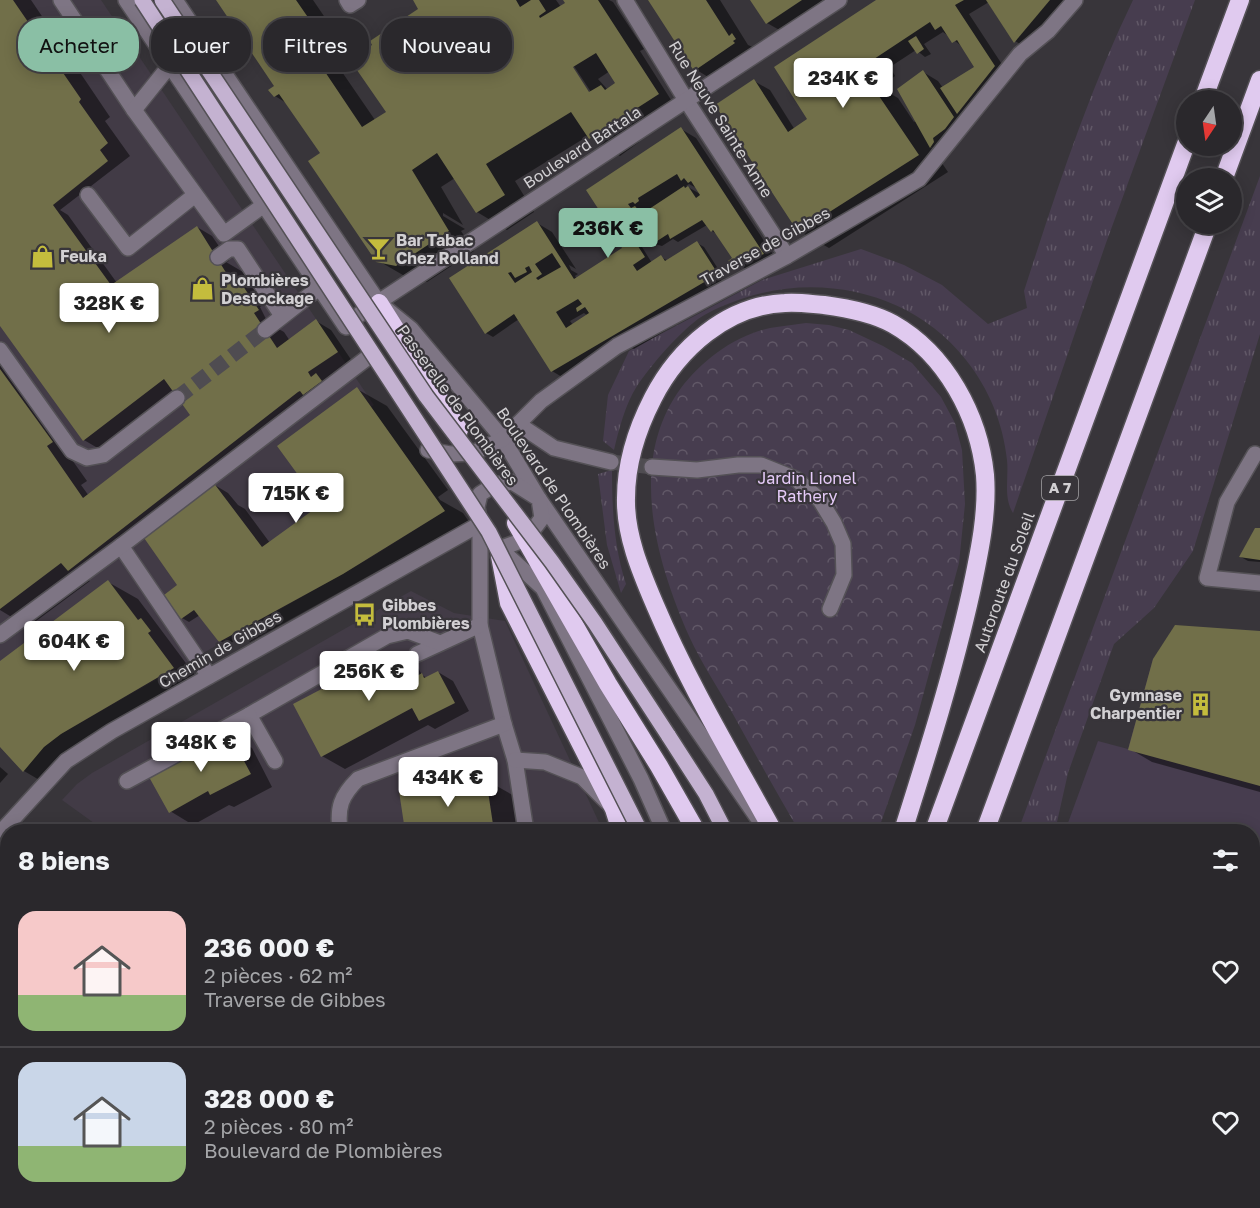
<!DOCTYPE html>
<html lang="fr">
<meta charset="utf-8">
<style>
:root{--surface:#2a282c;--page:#323034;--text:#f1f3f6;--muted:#a5a6a9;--line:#464448;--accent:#8abfa5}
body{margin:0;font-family:"Golos Text",sans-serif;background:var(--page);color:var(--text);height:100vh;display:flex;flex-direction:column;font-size:22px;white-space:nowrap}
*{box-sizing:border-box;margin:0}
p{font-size:20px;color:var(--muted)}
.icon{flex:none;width:33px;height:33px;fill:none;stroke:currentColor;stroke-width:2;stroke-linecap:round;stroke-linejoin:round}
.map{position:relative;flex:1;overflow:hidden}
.side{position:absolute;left:0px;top:824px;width:1260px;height:386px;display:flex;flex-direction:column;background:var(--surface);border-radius:24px 24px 0 0;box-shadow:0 3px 15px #0003,0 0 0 2px var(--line)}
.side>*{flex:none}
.guide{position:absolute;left:18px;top:18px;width:600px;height:54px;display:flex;gap:12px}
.needle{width:39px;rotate:193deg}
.buttons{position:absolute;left:1176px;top:90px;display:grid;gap:12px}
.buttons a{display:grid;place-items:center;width:66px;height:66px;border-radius:50%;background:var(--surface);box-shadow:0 3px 15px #0003,0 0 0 2px var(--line);font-size:30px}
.price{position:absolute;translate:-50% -51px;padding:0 14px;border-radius:6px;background:#fff;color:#222;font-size:20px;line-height:39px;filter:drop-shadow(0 2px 3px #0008)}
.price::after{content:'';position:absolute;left:50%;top:36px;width:18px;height:14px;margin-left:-9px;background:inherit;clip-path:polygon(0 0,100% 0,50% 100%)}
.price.on{background:var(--accent);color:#111}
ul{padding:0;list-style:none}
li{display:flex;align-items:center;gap:18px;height:150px;padding:0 18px}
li+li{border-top:2px solid var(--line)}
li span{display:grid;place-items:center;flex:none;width:168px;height:120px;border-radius:18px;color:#555}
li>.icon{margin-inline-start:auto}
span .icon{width:72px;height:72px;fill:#fffc;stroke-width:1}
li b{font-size:26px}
h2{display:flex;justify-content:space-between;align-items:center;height:72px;padding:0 18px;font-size:26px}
.pill{padding:0 21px;border-radius:24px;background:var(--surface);box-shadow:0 3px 15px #0003,0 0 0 2px var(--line);font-size:21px;line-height:54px}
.pill.on{background:var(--accent);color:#111}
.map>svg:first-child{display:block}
.built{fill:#423b46}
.grass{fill:url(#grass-tufts)}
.park{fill:url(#park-crowns)}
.pitch{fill:#473d4f}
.shadow{fill:#0007;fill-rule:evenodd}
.building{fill:#716f49;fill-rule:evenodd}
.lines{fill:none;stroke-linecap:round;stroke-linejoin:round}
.minor-tunnel{stroke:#4f4c51;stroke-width:15;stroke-dasharray:15 8;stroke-linecap:butt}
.minor-casing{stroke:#545156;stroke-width:18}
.major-casing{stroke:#545156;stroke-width:18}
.highway-casing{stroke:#545156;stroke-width:21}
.minor{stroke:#7e7584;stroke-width:15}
.major{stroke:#c4b2d1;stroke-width:15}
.highway{stroke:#e0caef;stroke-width:18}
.major-bridge-casing{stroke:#545156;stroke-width:18;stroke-linecap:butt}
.major-bridge{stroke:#c4b2d1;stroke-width:15}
.labels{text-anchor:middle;stroke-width:4.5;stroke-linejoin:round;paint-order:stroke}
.shield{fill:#38353a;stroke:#a4a2a5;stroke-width:1.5}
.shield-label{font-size:15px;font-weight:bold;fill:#d2d0d3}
.street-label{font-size:16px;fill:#d2d0d3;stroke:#38353a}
.poi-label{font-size:16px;font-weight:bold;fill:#d2d0d3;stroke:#38353a;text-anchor:start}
.park-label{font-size:16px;fill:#e6cbf9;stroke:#38353a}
</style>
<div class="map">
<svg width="1260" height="1208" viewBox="0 0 1260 1208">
<defs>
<pattern id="grass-tufts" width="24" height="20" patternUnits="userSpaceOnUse" patternTransform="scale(1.5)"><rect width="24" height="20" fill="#473d4f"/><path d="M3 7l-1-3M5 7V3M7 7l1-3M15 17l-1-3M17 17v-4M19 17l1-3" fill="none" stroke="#615867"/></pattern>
<pattern id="park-crowns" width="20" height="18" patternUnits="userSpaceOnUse" patternTransform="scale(1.5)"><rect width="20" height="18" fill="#473d4f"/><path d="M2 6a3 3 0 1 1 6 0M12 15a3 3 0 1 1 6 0" fill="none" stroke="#615867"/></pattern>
</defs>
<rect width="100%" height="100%" fill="#38353a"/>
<g class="built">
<path d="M0,0h101l273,405 -3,2 74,104 -71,45 -313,178 -17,13 -21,25 -23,-25z"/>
<path d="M411,591l43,22 51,8 98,210h-498l-43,-31 15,-16 15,-11z"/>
<path d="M0,1111l7,5 1,86h127l10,6h-145z"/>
<path d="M268,1202h368l-1,6h-370z"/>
</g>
<g class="grass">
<path d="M1133,0h62l-89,243 -93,270c-10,-16 -4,-35 -6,-53 -4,-37 -18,-71 -41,-100 -52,-67 -144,-88 -222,-62 -15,5 -33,12 -46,21 -21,16 -46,45 -61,67 -12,19 -18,43 -23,64l-11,-9 5,-46 21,-44 133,-71 99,-31 43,16 38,20 46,39 39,-16 -3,-17c32,-99 64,-198 109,-291z"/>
<path d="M1260,176v158l-67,217 -39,57 -40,36 -46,129 -13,58h-37z"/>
<path d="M612,470c0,39 2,77 14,114l-5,9 -14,-48 -9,-71z"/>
<path d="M688,1202h58l-2,6h-56z"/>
</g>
<path class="park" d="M806,323l23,2 20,5 34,16 29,17 29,34 14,26 7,27 3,54 -6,59 -44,162 -37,106h-79c-22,-38 -44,-77 -65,-115 -15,-27 -33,-53 -45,-80 -33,-75 -62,-175 -8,-248 20,-27 54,-53 89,-60 11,-2 24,-3 36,-5z"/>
<path class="pitch" d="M1260,631v577h-247l-4,-6h243v-371h-187l33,-90 30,8 25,-90z"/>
<g class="shadow">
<path d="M0,0h31l79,117 -5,4 25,35 -70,54 8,5 49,68 80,-56 15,9 17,25 -3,1 17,10 21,32 -4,3 8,16 16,9 6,9 26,-20 15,9 21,31 -26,18 4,7 -117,98 15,9 10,12 7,4 25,34 52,-38 35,-116 30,17 61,84 -10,7 2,3 23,13 11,16 -69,43 -15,-8 -140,78 -8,-5 -15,8 -7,-4 -20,-26 -11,7 -7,-4 -16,-23 16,-6 -38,-54 -67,38 13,8 -62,46 -28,-17v-252l87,123 -6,4 8,11 104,-80 -10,-13 -70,54 -29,-17 -84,-116z"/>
<path d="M218,0h95l30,44 -14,9 46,67 13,-7 33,-104 -5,-9h140l5,7 6,-4 -2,-3h44l4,2 31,47 -4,2 33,52 -42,27 8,12 -19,14 -32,-20 -73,45 19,31 -27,18 -30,-18 -22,-34 -14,9 22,38 -20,-12v3l22,13 -4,2 13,20 -47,31 -19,-4 -31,-18 -55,-106 -34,-50 -13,-8 1,-10zM554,36l41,62 -3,1zM610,71l7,12 -10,6 -9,-10z"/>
<path d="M650,0h70l28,45 7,3 -37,35 -23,-14z"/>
<path d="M752,0h82l-44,36 -23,-13z"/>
<path d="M878,0h185l4,6 -37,44 -15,-9 -26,-39 -20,12 40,61 -19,24 -13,-8 4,5 -18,23 5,7 -8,11 -13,10 2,4 -4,4 -14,-8 17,25 -119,76 -30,-17 -82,-125 37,-25 16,9 25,40 16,-11 -35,-52zM943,32l20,15 13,20 -33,21 -5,-7 -15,-9 -24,17 17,32 -2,1 -16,-24 -16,-9 -8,-12 -61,40v-3l66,-44 4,6 7,4 5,-4 -5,-9 26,-17 9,7 6,-3 -7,-10z"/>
<path d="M681,129l15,9 82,124 -25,11 -10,-6 -4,2 -7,-4 2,-6 -16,-24 -6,-4 -5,-6 -29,17 -5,-3 -11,7 -11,-3 -9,4 10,16 9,-6 7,4 29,-18 7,4 20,31 -3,2 5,7 -48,27 4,7 -48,28 -8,-4 -59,35 -15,-9 -33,-52 -26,18 -7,-4 -8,-13 59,-97 15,9 24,37 -7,-4 2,5 7,4 -3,2 2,3 50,-27 -11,-23 -5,-3zM689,184l9,5 4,6 -16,-9zM584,313l4,3 -15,9 -3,-4z"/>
<path d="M1260,529v33l-12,-1 -7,-4z"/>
<path d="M108,582l30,17 65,87 -112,64 -17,14 -21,24 -29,-17 -24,-27v-81z"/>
<path d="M1260,633v159l-108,-30 -22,-13z"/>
<path d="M394,653l23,13 5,9 5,3 11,-6 15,9 16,30 -34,18 -7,-4 -83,44 -23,-13z"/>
<path d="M229,735l23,13 20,39 -38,20 -5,-2 -36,20 -23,-14z"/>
<path d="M0,767l8,7 -8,9z"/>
<path d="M486,780l30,17 5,34h-115z"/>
<path d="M30,1202h79l9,6h-78z"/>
<path d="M186,1202h63l-5,6h-63z"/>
<path d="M317,1202h86l2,1 -2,5h-89z"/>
</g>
<g class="building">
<path d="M0,0h13l68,99 -2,3 29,41 -8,7 8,11 -55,44 58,80 86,-59 38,61 6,-4 18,27 -5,3 23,35 39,-29 22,33 -30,20 3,5 5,-4 6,8 -19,14 -3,-4 -2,1 -230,179 -7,-8 -61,46v-240l53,73 -6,4 36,52 107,-83 -26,-36 -81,62 -83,-115z"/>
<path d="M216,0h80l18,26 -13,10 61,91 24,-15 -36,-52 22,-15 -2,-4 48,-32 -5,-9h103l4,7 11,-7h8l7,11 -7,5 1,2 25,-15 -2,-3h35l61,94 -70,45 -18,-27 -85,52 19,31 -29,18 -39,-60 -25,17 37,61 -53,35 -20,-4 -3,-5 -65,-96 12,-8 -41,-59 -5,3 -6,-7 6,-4zM596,53l19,30 -10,7 -4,-5 -12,7 -16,-25z"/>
<path d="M648,0h58l23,36 3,-3 4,6 -3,2 2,2 -41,28z"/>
<path d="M750,0h52l-36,24z"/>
<path d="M876,0h88l-9,5 40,61 -38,48 -17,-26 34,-21 -17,-27 -5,3 -11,-17 -6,4 -5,-8 -59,39 -2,-3 -11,7 61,90 -121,77 -83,-127 39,-26 34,53 19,-13 -33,-52z"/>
<path d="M986,0h64l-36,43z"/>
<path d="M916,36l8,13 -7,5 -9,-13z"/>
<path d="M882,61l7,10 -7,6 -8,-11z"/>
<path d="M923,70l31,47 -9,12 -12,9 1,4 -4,6 -33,-59z"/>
<path d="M681,127l83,127 -33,12 -3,-5 4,-3 -19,-28 -2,2 -9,-12 -32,19 -2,-5 -14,9 -3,-4 -4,3 -2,-3 -9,4 9,14 -12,8 4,6 24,-16 4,6 32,-20 21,33 -167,98 -37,-58 -29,20 -36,-56 88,-57 37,58 48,-31 -11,-18 5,-2 6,9 19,-12 -4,-8 47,-31 1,2 3,-2 8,12 4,-3 -9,-14 -3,2 -4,-5 -3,3 -4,-7 -39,24 1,3 -4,3 -2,-2 -5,2 3,4 4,-2 4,5 -4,3 -2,-2 -23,15 -24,-37zM552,253l9,14 -23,13 -2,-2 6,-4 -7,-10zM529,266l3,6 -17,11 -7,-10 3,-1 4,6 12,-6 -2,-4zM578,299l4,5 -6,4 1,4 8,-5 4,6 -23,15 -10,-16z"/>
<path d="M357,387l88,124 -102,63 -124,68 -25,-32 -13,9 -17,-24 13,-10 -35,-50 71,-53 49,65 58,-42 -43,-59z"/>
<path d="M1255,528h5v32l-21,-3z"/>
<path d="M108,580l30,40 3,-2 10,13 -3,2 26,35 -113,66 -17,13 -21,25 -23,-25v-86z"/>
<path d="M1175,625l85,6v155l-132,-36 25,-91z"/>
<path d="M394,651l16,29 12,-7 2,5 14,-7 17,32 -36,18 -7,-13 -91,49 -28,-53z"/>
<path d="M229,733l22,41 -41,21 -2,-4 -39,22 -20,-36z"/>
<path d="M486,778l8,53h-89l-6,-40z"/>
<path d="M8,866v30l-8,-5v-16z"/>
<path d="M0,1008l8,5v53l-8,-5z"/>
<path d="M0,1131l8,5v52l-8,-5z"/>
<path d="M1260,1148v60h-18l2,-6h8v-30z"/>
<path d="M27,1202h80l11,6h-81z"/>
<path d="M184,1202h34l-3,4 4,2h-39z"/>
<path d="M316,1202h56l-3,6h-56z"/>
</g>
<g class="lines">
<g class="minor-tunnel">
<path d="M177,398l88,-68"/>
<path d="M611,462l41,5"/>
</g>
<defs>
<g id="minor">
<path d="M61,0l73,110"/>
<path d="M126,0l220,327"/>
<path d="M175,0l204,303 32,26 92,110 36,60 218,318"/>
<path d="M347,0l3,5 8,-5"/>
<path d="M625,0l61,100 101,156"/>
<path d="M170,65l-36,45 90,124 40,-29"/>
<path d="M88,195l40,53 67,-53"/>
<path d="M218,257l11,-8h9l44,67"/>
<path d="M345,324l494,-324"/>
<path d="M265,330l55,-43"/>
<path d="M0,350l72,101 15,7 16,-3 74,-57"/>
<path d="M518,424l36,24 57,14"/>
<path d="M428,450l22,4 23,-1 30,-14 38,-38 76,-55 170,-90 132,-77 101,-125 28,-23 27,-31"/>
<path d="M1255,454l-28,48 -20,76 53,5"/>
<path d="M652,467l45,3 41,-5h23l35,14 24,21 14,23 9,21 1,31 -14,34"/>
<path d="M121,546l88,130"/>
<path d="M498,547l45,41 98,191 23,52"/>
<path d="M499,549l27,-10 16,-21 -3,-19 -27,-17 -18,3 -14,9 -3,13 3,17v101l24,99 11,36 11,71"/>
<path d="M0,635l121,-89 246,-188"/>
<path d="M417,654l63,-29"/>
<path d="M515,760l30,2 37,15 25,25"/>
<path d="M275,761l-26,-46 138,-79 21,-5 32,12"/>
<path d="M127,781l122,-66"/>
<path d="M340,831c-3,-24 1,-35 18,-52l146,-55"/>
<path d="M0,833l66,-72 46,-30 368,-207"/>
<path d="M0,909l8,4"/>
<path d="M973,1202l4,6"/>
<path d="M242,1208l3,-6"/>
<path d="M422,1208l2,-6"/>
<path d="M616,1208l1,-6"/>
</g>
<g id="major">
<path d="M668,735l38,59 19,37"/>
<path d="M925,1202l3,6"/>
</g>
<g id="highway">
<path d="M1203,100l37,-100"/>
<path d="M1224,178l36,-98"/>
<path d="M379,303l80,127"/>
<path d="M516,523l92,161 51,82 37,65"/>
<path d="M500,556l9,47 105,206 7,22"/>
<path d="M773,831c-41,-75 -85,-148 -118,-226 -14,-33 -30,-70 -29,-107 0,-35 11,-69 27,-100 25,-49 74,-93 132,-95 13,-1 26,1 39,2 23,3 49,8 69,19 53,30 86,92 92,151 3,39 -6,79 -14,117 -18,81 -43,160 -68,239"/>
<path d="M934,831l252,-687"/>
<path d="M985,831l223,-607"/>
<path d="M910,1202l3,6"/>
<path d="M673,1208l1,-6"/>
<path d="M776,1208l2,-6"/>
<path d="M796,1208l2,-6"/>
<path d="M845,1208l2,-6"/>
</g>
</defs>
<use href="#minor" class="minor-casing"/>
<use href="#major" class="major-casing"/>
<use href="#highway" class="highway-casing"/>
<use href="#minor" class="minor"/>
<use href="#major" class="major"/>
<use href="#highway" class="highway"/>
<defs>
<g id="major-bridge">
<path d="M142,0l347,532 151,299"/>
<path d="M162,0l264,396 126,166 43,61 73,112"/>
</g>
</defs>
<use href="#major-bridge" class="major-bridge-casing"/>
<use href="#major-bridge" class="major-bridge"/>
</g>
<defs>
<symbol id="bar-bare" viewBox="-9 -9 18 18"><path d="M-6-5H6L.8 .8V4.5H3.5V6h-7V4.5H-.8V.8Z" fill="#c4bc3d" stroke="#38353a" stroke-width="2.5" paint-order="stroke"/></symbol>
<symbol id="shop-bare" viewBox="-9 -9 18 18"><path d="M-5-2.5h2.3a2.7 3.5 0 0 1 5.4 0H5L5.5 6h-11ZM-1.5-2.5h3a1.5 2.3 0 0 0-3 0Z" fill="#c4bc3d" stroke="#38353a" stroke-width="2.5" paint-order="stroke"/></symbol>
<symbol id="bus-bare" viewBox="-9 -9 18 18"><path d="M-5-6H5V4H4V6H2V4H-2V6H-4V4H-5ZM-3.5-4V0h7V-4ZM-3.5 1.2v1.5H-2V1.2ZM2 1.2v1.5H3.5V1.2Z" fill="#c4bc3d" stroke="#38353a" stroke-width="2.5" paint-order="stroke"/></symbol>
<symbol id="building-bare" viewBox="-9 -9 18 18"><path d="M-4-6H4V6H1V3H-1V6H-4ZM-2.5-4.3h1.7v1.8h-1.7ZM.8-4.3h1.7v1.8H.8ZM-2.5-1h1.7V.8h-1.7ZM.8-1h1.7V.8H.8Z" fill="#c4bc3d" stroke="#38353a" stroke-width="2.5" paint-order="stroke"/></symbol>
</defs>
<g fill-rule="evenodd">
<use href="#bar-bare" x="362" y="232" width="33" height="33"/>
<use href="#shop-bare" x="26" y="240" width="33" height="33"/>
<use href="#shop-bare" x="186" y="272" width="33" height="33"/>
<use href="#bus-bare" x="348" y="598" width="33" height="33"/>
<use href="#building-bare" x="1184" y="688" width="33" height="33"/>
</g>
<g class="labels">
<rect class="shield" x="1042" y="476" width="36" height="24" rx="4.5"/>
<g class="shield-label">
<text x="1060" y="493">A 7</text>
</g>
<g class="street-label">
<text transform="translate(721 119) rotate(58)" y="6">Rue Neuve Sainte-Anne</text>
<text transform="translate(582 147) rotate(-33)" y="6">Boulevard Battala</text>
<text transform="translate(765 246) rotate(-29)" y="6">Traverse de Gibbes</text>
<text transform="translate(458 405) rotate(54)" y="6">Passerelle de Plombières</text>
<text transform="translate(554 488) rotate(56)" y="6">Boulevard de Plombières</text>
<text transform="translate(1004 582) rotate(-70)" y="6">Autoroute du Soleil</text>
<text transform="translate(220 649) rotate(-30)" y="6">Chemin de Gibbes</text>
</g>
<g class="poi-label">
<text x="396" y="246">Bar Tabac<tspan x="396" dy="18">Chez Rolland</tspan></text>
<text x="60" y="262">Feuka</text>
<text x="221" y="286">Plombières<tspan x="221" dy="18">Destockage</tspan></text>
<text x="382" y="611">Gibbes<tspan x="382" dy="18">Plombières</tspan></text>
<text x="1182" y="701" text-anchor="end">Gymnase<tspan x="1182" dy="18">Charpentier</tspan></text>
</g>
<g class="park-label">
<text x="807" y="484">Jardin Lionel<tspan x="807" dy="18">Rathery</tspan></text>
</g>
</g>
</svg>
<div class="buttons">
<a><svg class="needle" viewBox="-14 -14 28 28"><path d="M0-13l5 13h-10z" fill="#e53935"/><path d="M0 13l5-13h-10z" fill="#a5a6a9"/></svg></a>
<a><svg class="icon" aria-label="layers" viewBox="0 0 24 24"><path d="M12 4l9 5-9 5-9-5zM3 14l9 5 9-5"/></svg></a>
</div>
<b class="price" style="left:843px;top:109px">234K €</b>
<b class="price on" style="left:608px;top:259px">236K €</b>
<b class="price" style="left:109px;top:334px">328K €</b>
<b class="price" style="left:296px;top:524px">715K €</b>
<b class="price" style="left:74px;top:672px">604K €</b>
<b class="price" style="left:369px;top:702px">256K €</b>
<b class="price" style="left:201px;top:773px">348K €</b>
<b class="price" style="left:448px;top:808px">434K €</b>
<div class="guide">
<a class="pill on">Acheter</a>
<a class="pill">Louer</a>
<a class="pill">Filtres</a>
<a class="pill">Nouveau</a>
</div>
<section class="side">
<h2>8 biens<svg class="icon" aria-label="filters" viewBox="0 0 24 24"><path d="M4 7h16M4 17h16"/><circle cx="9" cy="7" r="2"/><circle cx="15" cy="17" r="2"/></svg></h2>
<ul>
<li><span style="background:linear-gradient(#f6c9c9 70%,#8fb573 0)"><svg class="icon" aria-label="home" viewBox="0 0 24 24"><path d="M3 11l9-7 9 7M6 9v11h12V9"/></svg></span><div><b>236 000 €</b><p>2 pièces · 62 m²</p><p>Traverse de Gibbes</p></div><svg class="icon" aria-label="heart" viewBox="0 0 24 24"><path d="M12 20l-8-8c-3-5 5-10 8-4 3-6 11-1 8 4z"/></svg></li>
<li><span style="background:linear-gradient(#c9d6e8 70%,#8fb573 0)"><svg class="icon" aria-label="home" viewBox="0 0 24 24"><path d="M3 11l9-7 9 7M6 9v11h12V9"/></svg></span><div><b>328 000 €</b><p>2 pièces · 80 m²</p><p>Boulevard de Plombières</p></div><svg class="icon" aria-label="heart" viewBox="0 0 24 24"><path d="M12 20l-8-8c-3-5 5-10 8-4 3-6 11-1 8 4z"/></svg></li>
</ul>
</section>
</div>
